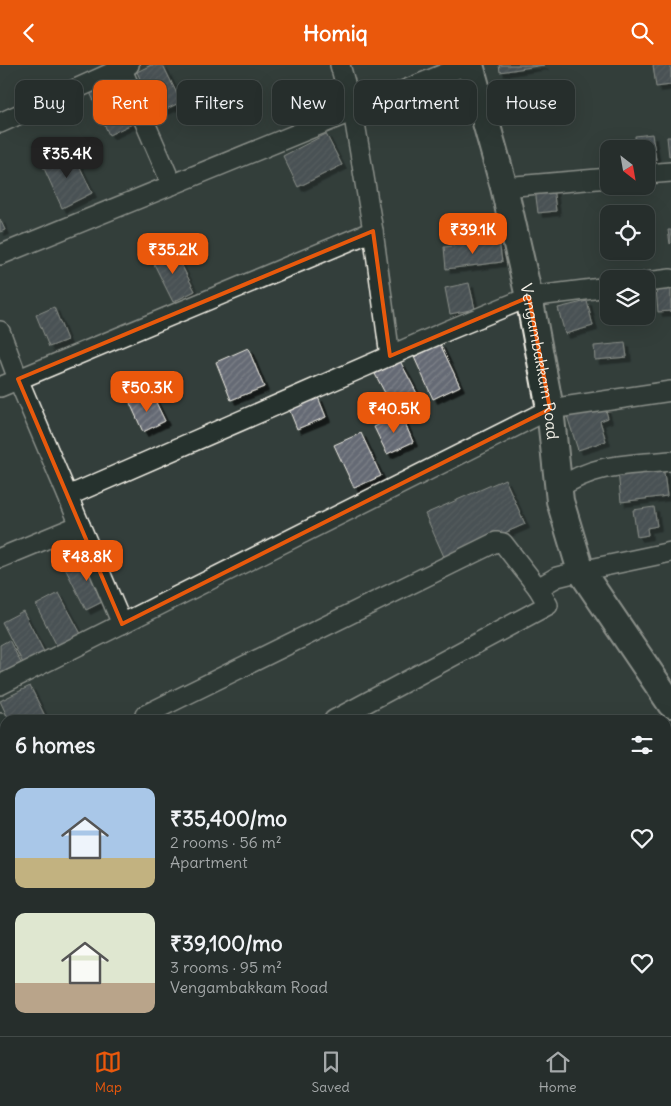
<!DOCTYPE html>
<meta charset="utf-8">
<style>
:root{--surface:#262e2c;--page:#2e3634;--text:#f1f3f6;--muted:#a4a8a9;--line:#424a48;--accent:#ea580c}
body{margin:0;font-family:Delius,sans-serif;background:var(--page);color:var(--text);height:100vh;display:flex;flex-direction:column;font-size:19px;white-space:nowrap}
*{box-sizing:border-box;margin:0}
p{font-size:16px;color:var(--muted)}
.icon{flex:none;width:28px;height:28px;fill:none;stroke:currentColor;stroke-width:2;stroke-linecap:round;stroke-linejoin:round}
.map{position:relative;flex:1;overflow:hidden}
.panel{position:absolute;left:0px;top:650px;width:671px;height:321px;display:flex;flex-direction:column;background:var(--surface);border-radius:15px 15px 0 0;box-shadow:0 5px 20px #0002,0 0 0 1px var(--line)}
.panel>*{flex:none}
.banner{position:absolute;left:15px;top:15px;width:641px;height:45px;display:flex;gap:10px}
.needle{width:32px;rotate:149deg}
.buttons{position:absolute;left:600px;top:75px;display:grid;gap:10px}
.buttons a{display:grid;place-items:center;width:55px;height:55px;border-radius:10px;background:var(--surface);box-shadow:0 5px 20px #0002,0 0 0 1px var(--line);font-size:25px}
.price{position:absolute;translate:-50% -42px;padding:0 11px;border-radius:10px;background:var(--accent);color:#fff;font-size:16px;line-height:32px;filter:drop-shadow(0 1px 2px #0008)}
.price::after{content:'';position:absolute;left:50%;top:30px;width:15px;height:11px;margin-left:-8px;background:inherit;clip-path:polygon(0 0,100% 0,50% 100%)}
.price.on{background:#222;color:#fff}
ul{padding:0;list-style:none}
li{display:flex;align-items:center;gap:15px;height:125px;padding:0 15px}
li span{display:grid;place-items:center;flex:none;width:140px;height:100px;border-radius:10px;color:#555}
li>.icon{margin-inline-start:auto}
span .icon{width:60px;height:60px;fill:#fffc;stroke-width:1}
li b{font-size:21px}
h2{display:flex;justify-content:space-between;align-items:center;height:60px;padding:0 15px;font-size:21px}
.pill{padding:0 18px;border-radius:10px;background:var(--surface);box-shadow:0 5px 20px #0002,0 0 0 1px var(--line);font-size:18px;line-height:45px}
.pill.on{background:var(--accent);color:#fff}
header{display:flex;justify-content:space-between;align-items:center;height:65px;padding:0 15px;background:var(--accent);color:#fff;font-size:22px;font-weight:800}
.tabs{display:flex;justify-content:space-around;align-items:center;height:70px;border-top:1px solid var(--line);background:var(--surface);font-size:14px;color:var(--muted)}
.tabs a{display:grid;justify-items:center;gap:2px}
.tabs .on{color:var(--accent)}
.map>svg:first-child{display:block}
.building{fill:url(#building-hatch);stroke:#f4f1e8;filter:url(#shadow)}
.lines{fill:none;stroke-linecap:round;stroke-linejoin:round}
.street-casing{stroke:#f4f1e8;stroke-width:22}
.secondary-casing{stroke:#f4f1e8;stroke-width:30}
.street{stroke:#26332d;stroke-width:19}
.secondary{stroke:#26332d;stroke-width:26}
.marked{fill:none;stroke:#e8590c;stroke-width:4;stroke-linejoin:round}
.labels{text-anchor:middle;stroke-width:4;stroke-linejoin:round;paint-order:stroke}
.street-label{font-size:16px;fill:#f4f1e8;stroke:#26332d}
</style>
<header><svg class="icon" aria-label="back" viewBox="0 0 24 24"><path d="M15 5l-7 7 7 7"/></svg>Homiq<svg class="icon" aria-label="search" viewBox="0 0 24 24"><circle cx="10" cy="10" r="6"/><path d="M15 15l6 6"/></svg></header>
<div class="map">
<svg width="671" height="971" viewBox="0 0 671 971">
<defs>
<pattern id="building-hatch" width="6" height="6" patternUnits="userSpaceOnUse" patternTransform="scale(1.25)"><rect width="6" height="6" fill="#656a74"/><path d="M-1 1l2-2M0 6l6-6M5 7l2-2" fill="none" stroke="#7c8088"/></pattern>
<filter id="shadow"><feDropShadow dx="4.5" dy="4.5" stdDeviation="0" flood-color="#0009"/></filter>
</defs>
<rect width="100%" height="100%" fill="#333e3b"/>
<filter id="ink" filterUnits="userSpaceOnUse"><feTurbulence type="fractalNoise" baseFrequency=".02" numOctaves="2"/><feDisplacementMap in="SourceGraphic" scale="10" xChannelSelector="R" yChannelSelector="G"/><feConvolveMatrix kernelMatrix="1 2 1 2 8 2 1 2 1" color-interpolation-filters="sRGB"/></filter>
<g filter="url(#ink)">
<g class="building">
<path d="M151,0h12l18,37 -25,12 -19,-42z"/>
<path d="M499,0h45l-44,7z"/>
<path d="M653,0h18v20l-15,2z"/>
<path d="M118,11l20,45 -29,14 -20,-45z"/>
<path d="M326,69l16,31 -44,22 -15,-31z"/>
<path d="M652,69l4,26 -10,1v-12h-10l-1,-13z"/>
<path d="M667,72h4v18l-2,1z"/>
<path d="M72,85l20,43 -30,15 -20,-44z"/>
<path d="M553,122l3,24 -18,2 -3,-24z"/>
<path d="M0,154l5,11 -5,2z"/>
<path d="M668,165h3v13l-1,1z"/>
<path d="M499,175l3,22 -56,7 -2,-22z"/>
<path d="M172,182l23,44 -22,11 -22,-44z"/>
<path d="M469,218l6,26 -25,5 -5,-26z"/>
<path d="M671,222v24l-13,1 -2,-24z"/>
<path d="M587,236l6,25 -28,8 -7,-26z"/>
<path d="M54,242l13,33 -18,7 -13,-32z"/>
<path d="M625,278l2,14 -32,3 -1,-14z"/>
<path d="M440,279l20,42 -27,13 -19,-42z"/>
<path d="M248,283l16,39 -33,13 -15,-38z"/>
<path d="M400,296l21,40 -25,13 -21,-40z"/>
<path d="M152,329l13,27 -22,11 -13,-29z"/>
<path d="M318,332l8,20 -29,12 -8,-20z"/>
<path d="M604,339l4,14 -8,3 6,20 -28,9 -11,-34z"/>
<path d="M401,349l12,28 -26,12 -13,-27z"/>
<path d="M361,368l20,43 -27,12 -20,-43z"/>
<path d="M663,400l4,31 -46,6 -3,-31z"/>
<path d="M505,414l20,45 -80,35 -20,-45z"/>
<path d="M654,442l3,19 -10,2 1,7 -11,2 -4,-27z"/>
<path d="M87,489l23,44 -24,12 -22,-44z"/>
<path d="M59,528l22,41 -24,12 -21,-41z"/>
<path d="M23,546l21,41 -21,11 -21,-41z"/>
<path d="M9,575l12,23 -21,11v-29z"/>
<path d="M30,621l17,34h-38l-9,-19z"/>
<path d="M5,824v16l-5,3v-16z"/>
<path d="M0,893l5,10v10l-5,2z"/>
<path d="M100,966h24l2,5h-24z"/>
<path d="M356,966h20l3,5h-31z"/>
</g>
<g class="lines">
<defs>
<g id="street">
<path d="M120,0l52,120"/>
<path d="M340,0l13,46 20,120 17,125"/>
<path d="M0,58l129,-58"/>
<path d="M646,109l25,-2"/>
<path d="M504,122l105,-9"/>
<path d="M0,190l466,-190"/>
<path d="M646,217l25,-3"/>
<path d="M0,266l18,48 104,245"/>
<path d="M0,322l373,-156"/>
<path d="M559,423c36,-25 70,-23 112,-27"/>
<path d="M68,431l381,-166 80,-33 80,-10"/>
<path d="M0,493l80,-33"/>
<path d="M538,523l19,-11 24,-6 90,-19"/>
<path d="M0,620l550,-276 121,-18"/>
<path d="M146,655l-1,-5 351,-173 7,1 35,45 10,17 -214,115"/>
<path d="M0,658l5,11"/>
<path d="M0,935l5,-2"/>
<path d="M134,966l3,5"/>
<path d="M543,966l1,5"/>
</g>
<g id="secondary">
<path id="s1" d="M470,0l34,122 25,110 21,112 10,92 21,70 90,133"/>
<path d="M666,781l5,-2"/>
<path d="M666,814l5,-1"/>
<path d="M235,971l10,-5"/>
<path d="M308,971l10,-5"/>
</g>
</defs>
<use href="#street" class="street-casing"/>
<use href="#secondary" class="secondary-casing"/>
<use href="#street" class="street"/>
<use href="#secondary" class="secondary"/>
</g>
</g>
<path d="M0 0H671V971H0ZM373,166l17,125 139,-59 21,112 -428,215 -104,-245z" fill="#333e3b" fill-opacity=".55" fill-rule="evenodd"/>
<path class="marked" d="M373,166l17,125 139,-59 21,112 -428,215 -104,-245z"/>
<g class="labels">
<g class="street-label">
<text dy="6" stroke="none"><textPath href="#s1" startOffset="305">Vengambakkam Road</textPath></text>
</g>
</g>
</svg>
<div class="buttons">
<a><svg class="needle" viewBox="-14 -14 28 28"><path d="M0-13l5 13h-10z" fill="#e53935"/><path d="M0 13l5-13h-10z" fill="#a4a8a9"/></svg></a>
<a><svg class="icon" aria-label="locate" viewBox="0 0 24 24"><circle cx="12" cy="12" r="6"/><path d="M12 2v4M12 18v4M2 12h4M18 12h4"/></svg></a>
<a><svg class="icon" aria-label="layers" viewBox="0 0 24 24"><path d="M12 4l9 5-9 5-9-5zM3 14l9 5 9-5"/></svg></a>
</div>
<b class="price on" style="left:67px;top:114px">₹35.4K</b>
<b class="price" style="left:473px;top:190px">₹39.1K</b>
<b class="price" style="left:173px;top:210px">₹35.2K</b>
<b class="price" style="left:147px;top:348px">₹50.3K</b>
<b class="price" style="left:394px;top:369px">₹40.5K</b>
<b class="price" style="left:87px;top:517px">₹48.8K</b>
<div class="banner">
<a class="pill">Buy</a>
<a class="pill on">Rent</a>
<a class="pill">Filters</a>
<a class="pill">New</a>
<a class="pill">Apartment</a>
<a class="pill">House</a>
</div>
<section class="panel">
<h2>6 homes<svg class="icon" aria-label="filters" viewBox="0 0 24 24"><path d="M4 7h16M4 17h16"/><circle cx="9" cy="7" r="2"/><circle cx="15" cy="17" r="2"/></svg></h2>
<ul>
<li><span style="background:linear-gradient(#a9c7e8 70%,#c2b280 0)"><svg class="icon" aria-label="home" viewBox="0 0 24 24"><path d="M3 11l9-7 9 7M6 9v11h12V9"/></svg></span><div><b>₹35,400/mo</b><p>2 rooms · 56 m²</p><p>Apartment</p></div><svg class="icon" aria-label="heart" viewBox="0 0 24 24"><path d="M12 20l-8-8c-3-5 5-10 8-4 3-6 11-1 8 4z"/></svg></li>
<li><span style="background:linear-gradient(#dfe7d0 70%,#b9a48a 0)"><svg class="icon" aria-label="home" viewBox="0 0 24 24"><path d="M3 11l9-7 9 7M6 9v11h12V9"/></svg></span><div><b>₹39,100/mo</b><p>3 rooms · 95 m²</p><p>Vengambakkam Road</p></div><svg class="icon" aria-label="heart" viewBox="0 0 24 24"><path d="M12 20l-8-8c-3-5 5-10 8-4 3-6 11-1 8 4z"/></svg></li>
</ul>
</section>
</div>
<nav class="tabs">
<a class="on"><svg class="icon" aria-label="map" viewBox="0 0 24 24"><path d="M3 6l6-2 6 2 6-2v14l-6 2-6-2-6 2zM9 4v14M15 6v14"/></svg>Map</a>
<a><svg class="icon" aria-label="saved" viewBox="0 0 24 24"><path d="M7 4h10v16l-5-4-5 4z"/></svg>Saved</a>
<a><svg class="icon" aria-label="home" viewBox="0 0 24 24"><path d="M3 11l9-7 9 7M6 9v11h12V9"/></svg>Home</a>
</nav>
